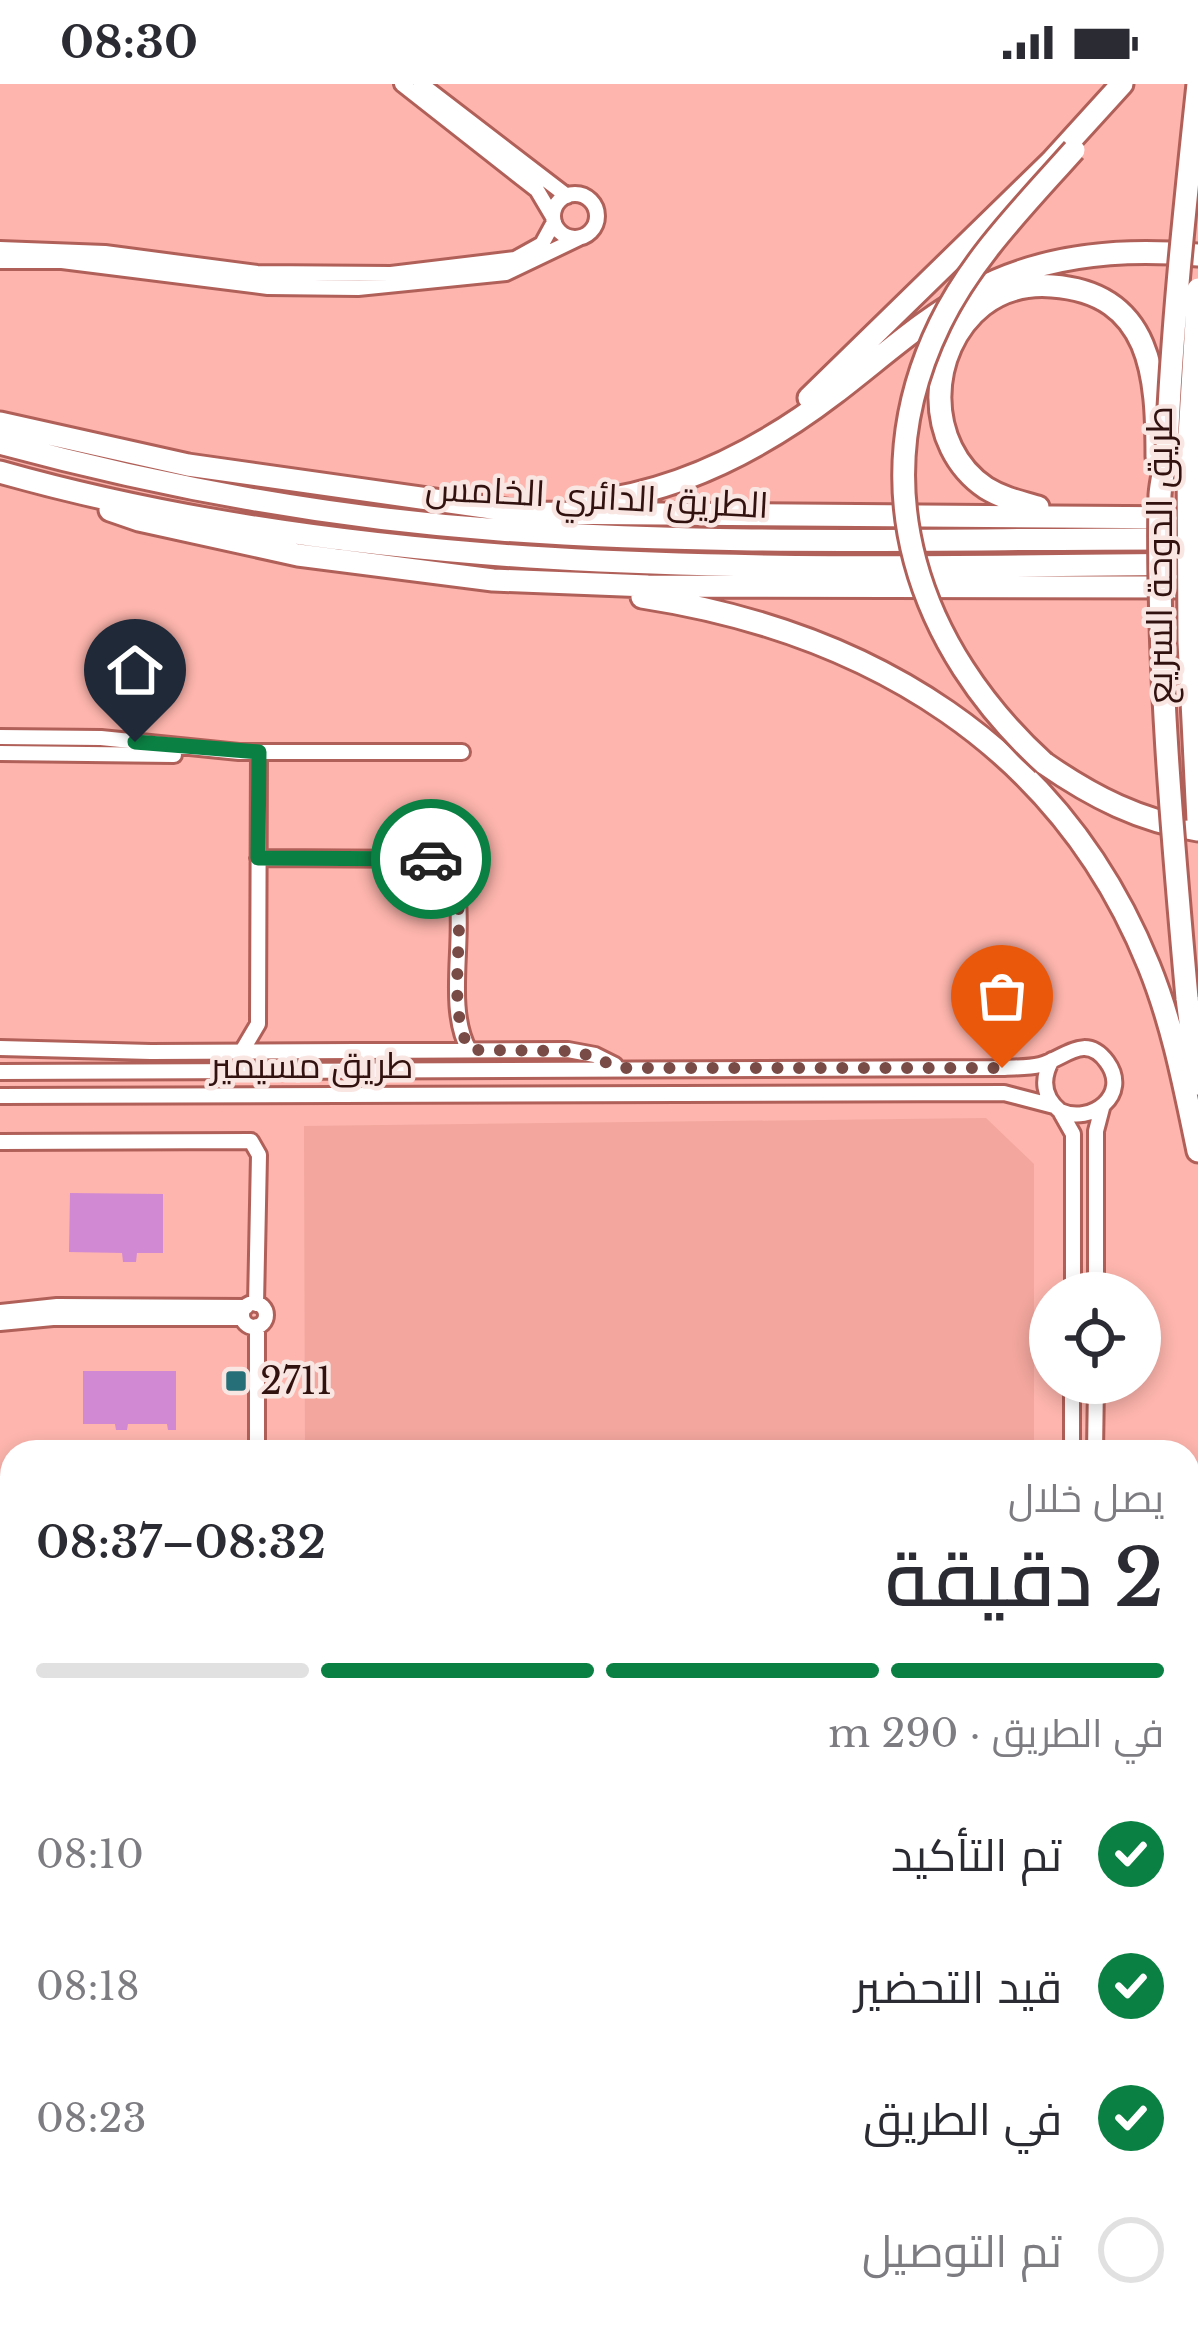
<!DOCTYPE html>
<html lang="ar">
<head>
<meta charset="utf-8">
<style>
	body { margin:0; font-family:"Libre Baskerville",Cairo,serif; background:#f7f7f7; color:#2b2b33; direction:rtl; height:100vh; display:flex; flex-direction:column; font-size:45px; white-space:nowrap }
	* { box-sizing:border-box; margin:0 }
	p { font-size:39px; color:#7c7c81 }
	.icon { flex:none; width:66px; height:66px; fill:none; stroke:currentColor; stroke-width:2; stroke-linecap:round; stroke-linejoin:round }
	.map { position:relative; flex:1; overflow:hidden; direction:ltr }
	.panel { position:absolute; left:0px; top:1356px; width:1200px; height:900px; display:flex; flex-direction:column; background:#fff; border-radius:36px 36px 0 0; box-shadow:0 6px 18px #0003; direction:rtl }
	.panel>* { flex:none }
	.controls { position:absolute; left:1029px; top:1188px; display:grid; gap:24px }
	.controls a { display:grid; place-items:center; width:132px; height:132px; border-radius:50%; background:#fff; box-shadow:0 6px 18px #0003; font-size:60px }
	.pin { position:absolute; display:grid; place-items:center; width:102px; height:102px; color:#fff; margin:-123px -51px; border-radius:50% 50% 50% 0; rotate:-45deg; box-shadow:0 0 12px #0007 }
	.pin .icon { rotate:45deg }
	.courier { position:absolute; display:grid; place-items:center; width:120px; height:120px; margin:-60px; border:9px solid #0b8043; border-radius:50%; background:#fff; color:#222; box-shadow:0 3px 15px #0007 }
	.headline em { font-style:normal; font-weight:600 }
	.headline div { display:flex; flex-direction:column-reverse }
	.headline { display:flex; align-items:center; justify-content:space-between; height:204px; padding:0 36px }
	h1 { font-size:78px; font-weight:600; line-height:90px }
	.bar { display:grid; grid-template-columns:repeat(4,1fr); gap:18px 12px; align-content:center; height:144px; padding:0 36px }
	.bar i { height:15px; border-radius:9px; background:#e1e1e2 }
	.bar .active { background:#0b8043 }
	.bar p { grid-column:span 4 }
	ol { padding:0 36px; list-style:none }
	li { display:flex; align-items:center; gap:36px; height:132px }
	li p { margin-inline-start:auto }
	li .icon { padding:12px; border-radius:50%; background:#0b8043; color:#fff; stroke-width:4 }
	li:last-child { color:#7c7c81 }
	li i { width:66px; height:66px; border:6px solid #e1e1e2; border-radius:50% }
	.status { display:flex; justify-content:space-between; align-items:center; height:84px; padding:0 60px; background:#fff; direction:ltr }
	.status svg { height:33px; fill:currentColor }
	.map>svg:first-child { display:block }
	.built { fill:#f2a69d }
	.green { fill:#d289d3 }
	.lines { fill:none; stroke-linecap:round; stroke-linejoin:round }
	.minor-casing { stroke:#b06058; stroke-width:20 }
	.highway-casing { stroke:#b06058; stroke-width:27 }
	.minor { stroke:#fff; stroke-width:14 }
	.highway { stroke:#fff; stroke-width:21 }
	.highway-bridge-casing { stroke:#b06058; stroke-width:27; stroke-linecap:butt }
	.highway-bridge { stroke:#fff; stroke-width:21 }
	.done { stroke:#794b46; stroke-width:12; stroke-dasharray:0 21.6 }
	.route { stroke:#0b8043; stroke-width:15 }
	.poi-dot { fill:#266f78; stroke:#f9e6e3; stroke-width:4.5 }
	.labels { text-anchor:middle; stroke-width:9; stroke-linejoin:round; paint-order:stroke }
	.street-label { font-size:36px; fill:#32120f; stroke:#f9e6e3 }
	.poi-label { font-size:36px; fill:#32120f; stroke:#f9e6e3; text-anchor:start }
</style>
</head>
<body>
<div class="status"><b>08:30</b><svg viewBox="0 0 49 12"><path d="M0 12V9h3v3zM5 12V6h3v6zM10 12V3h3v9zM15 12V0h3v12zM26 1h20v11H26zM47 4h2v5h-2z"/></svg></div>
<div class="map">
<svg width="1198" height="2256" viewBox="0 0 1198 2256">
	<rect width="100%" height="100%" fill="#fdb5ad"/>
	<path class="built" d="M986 1034 1034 1080V1368H305L304 1042Z
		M0 2009H12V2214H0Z
		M591 2244H817V2256H628Z"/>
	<path class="green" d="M70 1109 163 1110V1169H137L136 1178H123L122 1169 69 1168Z
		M83 1287H176V1346H168L167 1340H128L127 1346H116L115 1340H83Z"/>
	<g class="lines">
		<g class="minor-casing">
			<path id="minor" d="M402 0 537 106 553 133
				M421 0 567 112
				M553 132a22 22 0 1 1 44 0a22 22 0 1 1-44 0Z
				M0 165 105 169 257 189 391 190 515 175 542 160 554 138
				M0 177H62L268 203 358 204 506 189 579 154
				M0 653 101 654 239 668H462
				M0 669 174 671
				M258 774 442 775C479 815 439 913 469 966
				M0 964 151 968 568 966 595 971 615 981
				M242 967 258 940 259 668
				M0 988 1002 984C1014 983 1028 984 1040 981 1064 975 1085 948 1107 978 1131 1011 1091 1041 1060 1027 1043 1013 1041 995 1052 976
				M0 1012 1004 1009 1054 1022
				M1060 1027 1073 1050V1209
				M0 1058 251 1057 259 1071 256 1220
				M1096 1209V1047L1102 1024
				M242 1231a12 12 0 1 1 24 0a12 12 0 1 1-24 0Z
				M0 1228 57 1222 246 1223
				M0 1239 53 1234H242
				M257 1368V1242
				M1072 1368V1299
				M1095 1368 1096 1299
				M0 1411V1401H12
				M0 1575H12
				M0 1957H12
				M0 1984H12
				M1080 2256 1081 2244"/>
		</g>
		<g class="highway-casing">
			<path id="highway" d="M809 314 1051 78 1122 0
				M0 339 188 381 526 429 1198 434
				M0 359C162 403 332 434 500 446 732 463 966 454 1198 455
				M0 388C389 498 798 484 1198 480
				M587 418C679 408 762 365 835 309 881 274 924 234 975 207 1044 170 1122 164 1198 171
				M1038 423C1020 418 1002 414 986 404 924 362 926 266 983 221 1003 206 1028 200 1052 202 1153 209 1157 294 1157 373
				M110 426 139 436 298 471 493 496 648 502 1198 503
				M642 513C869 548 1060 661 1149 882 1173 941 1185 1005 1198 1067
				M1044 679C1093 713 1140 737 1198 746
				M1187 914 1198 1000"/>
		</g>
		<use href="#minor" class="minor"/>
		<use href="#highway" class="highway"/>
		<g class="highway-bridge-casing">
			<path id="highway-bridge" d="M1198 205 1188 369 1189 558 1198 736
				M1044 679C918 564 861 402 940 240 972 174 1026 120 1074 66
				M1187 914C1172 747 1157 579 1160 411 1161 395 1166 381 1167 365 1172 243 1185 122 1198 0"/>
		</g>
		<use href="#highway-bridge" class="highway-bridge"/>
	</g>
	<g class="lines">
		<path class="done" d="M431 775H442C479 816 439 913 470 966L577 967 620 984H1002"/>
		<path class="route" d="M135 658 259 668 258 774 431 775"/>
	</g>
	<rect class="poi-dot" x="224" y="1285" width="24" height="24" rx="6"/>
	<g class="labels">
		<g class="street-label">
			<text transform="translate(597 412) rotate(3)" y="13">الطريق الدائري الخامس</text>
			<text transform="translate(1159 471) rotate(-90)" y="13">طريق الدوحة السريع</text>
			<text x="312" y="994">طريق مسيمير</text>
		</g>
		<g class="poi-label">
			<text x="260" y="1310">2711</text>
		</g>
	</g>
</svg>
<div class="controls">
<a><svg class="icon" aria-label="locate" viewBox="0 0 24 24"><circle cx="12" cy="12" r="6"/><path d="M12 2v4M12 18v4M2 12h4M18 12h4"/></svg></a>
</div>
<div class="pin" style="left:1002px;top:984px;background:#ea580c"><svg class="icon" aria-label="bag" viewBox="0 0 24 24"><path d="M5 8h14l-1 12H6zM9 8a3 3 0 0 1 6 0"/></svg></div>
<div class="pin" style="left:135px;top:658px;background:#1f2937"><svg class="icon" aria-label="home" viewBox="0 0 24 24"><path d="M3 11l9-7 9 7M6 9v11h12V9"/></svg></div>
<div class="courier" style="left:431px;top:775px"><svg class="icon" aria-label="car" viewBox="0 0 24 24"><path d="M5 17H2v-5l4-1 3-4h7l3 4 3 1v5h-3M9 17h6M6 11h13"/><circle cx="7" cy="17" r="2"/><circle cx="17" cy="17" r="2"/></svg></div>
<section class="panel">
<div class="headline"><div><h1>2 دقيقة</h1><p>يصل خلال</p></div><em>08:32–08:37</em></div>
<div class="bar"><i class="active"></i><i class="active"></i><i class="active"></i><i></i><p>في الطريق · 290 m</p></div>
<ol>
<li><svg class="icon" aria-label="check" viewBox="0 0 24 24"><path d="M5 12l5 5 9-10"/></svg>تم التأكيد<p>08:10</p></li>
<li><svg class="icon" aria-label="check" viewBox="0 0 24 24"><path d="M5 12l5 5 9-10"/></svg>قيد التحضير<p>08:18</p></li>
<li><svg class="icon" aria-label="check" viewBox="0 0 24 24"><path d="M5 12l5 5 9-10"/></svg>في الطريق<p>08:23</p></li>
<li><i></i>تم التوصيل</li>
</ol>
</section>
</div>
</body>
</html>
